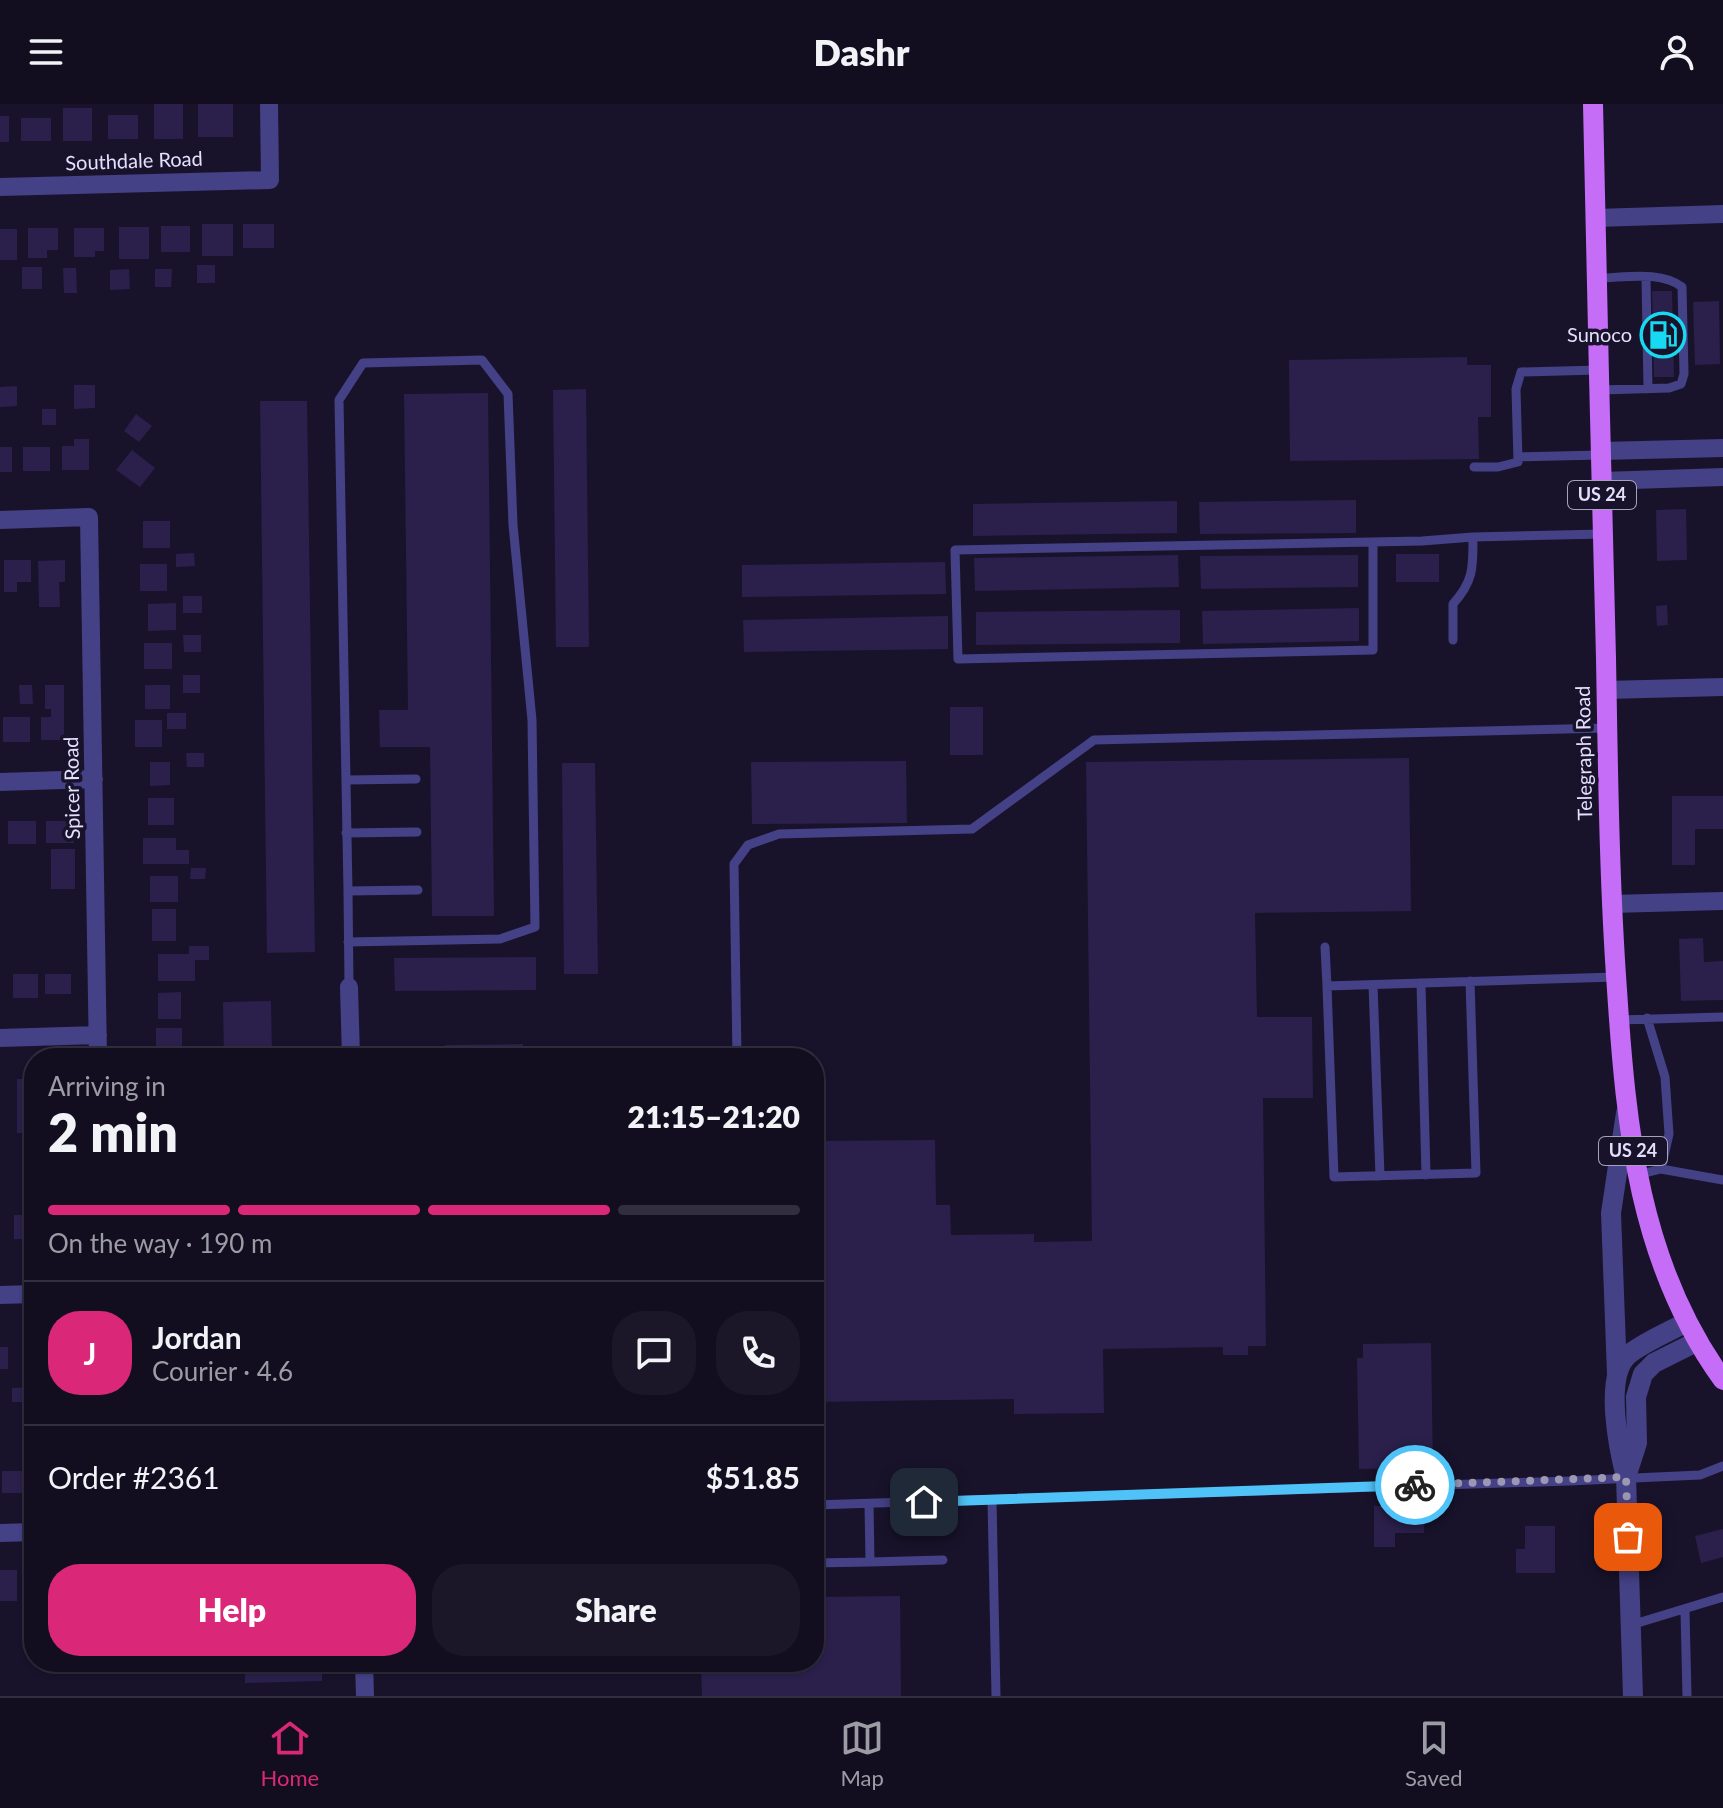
<!DOCTYPE html>
<html lang="en">
<head>
<meta charset="utf-8">
<style>
	body { margin:0; font-family:Lato,sans-serif; background:#1b1729; color:#f1f3f6; height:100vh; display:flex; flex-direction:column; font-size:30px; white-space:nowrap }
	* { box-sizing:border-box; margin:0 }
	p { font-size:26px; color:#9c9ca5 }
	.icon { flex:none; width:44px; height:44px; fill:none; stroke:currentColor; stroke-width:2; stroke-linecap:round; stroke-linejoin:round }
	.map { position:relative; flex:1; overflow:hidden }
	.drawer { position:absolute; left:24px; top:944px; width:800px; height:624px; display:flex; flex-direction:column; background:#120e20; border-radius:32px; box-shadow:0 2px 6px #0004,0 0 0 2px #312e3e }
	.drawer>* { flex:none }
	.pin { position:absolute; display:grid; place-items:center; width:68px; height:68px; color:#fff; margin:-34px; border-radius:16px; box-shadow:0 4px 12px #0006 }
	.courier { position:absolute; display:grid; place-items:center; width:80px; height:80px; margin:-40px; border:6px solid #4fc3f7; border-radius:50%; background:#fff; color:#222; box-shadow:0 2px 10px #0007 }
	.headline em { font-style:normal; font-weight:800 }
	.headline div { display:flex; flex-direction:column-reverse }
	.headline { display:flex; align-items:center; justify-content:space-between; height:136px; padding:0 24px }
	h1 { font-size:52px; font-weight:800; line-height:60px }
	.bar { display:grid; grid-template-columns:repeat(4,1fr); gap:12px 8px; align-content:center; height:96px; padding:0 24px }
	.bar i { height:10px; border-radius:6px; background:#312e3e }
	.bar .selected { background:#db2777 }
	.bar p { grid-column:span 4 }
	.line { display:flex; align-items:center; gap:20px; padding:0 24px; border-top:2px solid #312e3e }
	.line div { flex:1 }
	.round { display:grid; place-items:center; flex:none; width:84px; height:84px; border-radius:32px; background:#1b1729 }
	.cta { display:flex; gap:16px; margin-top:auto; padding:16px 24px }
	.cta a { flex:1; height:92px; border-radius:32px; background:#db2777; color:#fff; font-size:32px; font-weight:800; line-height:92px; text-align:center }
	.cta a+a { background:#1b1729; color:#f1f3f6 }
	header { display:flex; justify-content:space-between; align-items:center; height:104px; padding:0 24px; background:#120e20; font-size:36px; font-weight:800 }
	.tabs { display:flex; justify-content:space-around; align-items:center; height:112px; border-top:2px solid #312e3e; background:#120e20; font-size:22px; color:#9c9ca5 }
	.tabs a { display:grid; justify-items:center; gap:4px }
	.tabs .selected { color:#db2777 }
	.map>svg:first-child { display:block }
	.building { fill:#2a204b }
	.lines { fill:none; stroke-linecap:round; stroke-linejoin:round }
	.service { stroke:#454187; stroke-width:9 }
	.minor { stroke:#454187; stroke-width:18 }
	.tertiary { stroke:#454187; stroke-width:20 }
	.primary { stroke:#c56df7; stroke-width:20 }
	.done { stroke:#9c98b4; stroke-width:8; stroke-dasharray:0 14.4 }
	.route { stroke:#4fc3f7; stroke-width:10 }
	.labels { text-anchor:middle; stroke-width:7; stroke-linejoin:round; paint-order:stroke }
	.shield { fill:#18132b; stroke:#a6a2be; stroke-width:2 }
	.shield-label { font-size:18px; font-weight:bold; fill:#e3dffd }
	.street-label { font-size:20px; fill:#e3dffd; stroke:#18132b }
	.poi-label { font-size:20px; fill:#e3dffd; stroke:#18132b; text-anchor:end }
</style>
</head>
<body>
<header><svg class="icon" aria-label="menu" viewBox="0 0 24 24"><path d="M4 6h16M4 12h16M4 18h16"/></svg>Dashr<svg class="icon" aria-label="person" viewBox="0 0 24 24"><circle cx="12" cy="8" r="4"/><path d="M4 21q1-7 8-7t8 7"/></svg></header>
<div class="map">
<svg width="1723" height="1592" viewBox="0 0 1723 1592">
	<rect width="100%" height="100%" fill="#18132b"/>
	<path class="building" d="M154 0H183V35H154Z
		M198 0H233V33H198Z
		M63 4H92V37H63Z
		M108 11H138V35H108Z
		M0 12H9V38H0Z
		M21 14H51V37H21Z
		M202 120H233V152H202Z
		M243 120H274V144H243Z
		M161 122H190V148H161Z
		M119 123H149V155H119Z
		M28 124H58V146H47V154H28Z
		M74 124H104V147H95V153H74Z
		M0 125H17V156H0Z
		M197 161H215V179H197Z
		M22 163H42V185H22Z
		M63 164H76L77 189H64Z
		M129 165 130 185 110 186V166Z
		M155 165H172L171 183H155Z
		M1652 187H1672L1674 273H1654Z
		M1719 197 1720 260 1695 261 1693 198Z
		M1467 253V261H1491V313H1478L1479 355 1290 357 1289 256Z
		M74 281H95V304L74 305Z
		M17 282V302L0 303V283Z
		M586 285 589 543H556L553 286Z
		M488 289 494 812H432L430 643H380L379 606H408L404 290Z
		M260 297H307L315 848 267 849Z
		M42 305H56V321H42Z
		M136 310 152 322 139 338 124 327Z
		M74 335H89V366H62V342H74Z
		M0 343H12V368H0Z
		M23 343H50V367H23Z
		M132 346 155 364 140 383 116 366Z
		M1356 396V429L1200 430 1199 398Z
		M1177 397V429L973 432V400Z
		M1686 405 1687 456 1657 457 1656 406Z
		M143 417H170V444H143Z
		M194 449 195 462 176 463V450Z
		M1396 450H1439V478H1396Z
		M1178 451 1179 483 975 487 974 454Z
		M1358 451V483L1201 485 1200 452Z
		M4 456H31V478H17V488H4Z
		M65 456V478H59L60 503H39L38 457Z
		M945 458 946 490 742 493V461Z
		M140 460H167V487H140Z
		M183 492H202V509H183Z
		M176 499V526L148 527V500Z
		M1667 501 1668 521 1657 522 1656 502Z
		M1359 504V537L1203 540 1202 507Z
		M1180 506V539L976 541V508Z
		M948 512V545L744 548 743 516Z
		M183 531H201V548H184Z
		M144 539H172V565H144Z
		M183 571H200V589H183Z
		M19 581H32L33 600H20Z
		M45 581H64V636H41V613H51V605H45Z
		M145 581H170V605H145Z
		M950 603H983V651H950Z
		M167 609H186V625H167Z
		M3 613H30V638H3Z
		M135 616H162V643H135Z
		M186 649H204V663H187Z
		M1409 654 1411 807 1255 809 1257 913H1312L1313 994H1263L1266 1242H1248V1251H1223V1243L1103 1245 1104 1309 1014 1310V1295L814 1298V1037L935 1036 936 1101H950L951 1131 1034 1130V1138L1092 1137 1086 658Z
		M906 657 907 719 752 720 751 658Z
		M150 658H170V681L150 682Z
		M562 659H595L598 870H564Z
		M1672 692H1723V725H1695V761H1672Z
		M148 694H174V721H148Z
		M8 717H36V740H8Z
		M46 717H74V739H46Z
		M143 734H176V746H189V760H143Z
		M51 745H75V785H51Z
		M191 764H206L205 775H190Z
		M150 772H178V798H150Z
		M152 805H176V837H152Z
		M1703 834 1704 858 1723 857V896L1681 897 1679 835Z
		M189 842H209V856H195V877H158V850H189Z
		M536 853V886L395 887 394 854Z
		M13 870H38V894H13Z
		M45 870H71V890H45Z
		M181 888V915H158V889Z
		M271 897 272 954H224L223 898Z
		M156 924H182V950H156Z
		M523 940V954H445V941Z
		M17 975H34V1033H29V1029H17Z
		M14 1111H34V1135H14Z
		M1431 1239 1433 1364 1359 1365 1357 1254H1363V1240Z
		M22 1242H34V1263H22Z
		M0 1243H8V1265H0Z
		M33 1283V1298H12V1284Z
		M2 1367H34V1389H2Z
		M1374 1402H1424V1429H1395V1443H1374Z
		M1525 1422H1555V1469H1516V1445H1525Z
		M1723 1425V1453L1701 1459 1695 1432Z
		M0 1466H17V1497H0Z
		M900 1492 901 1592H702L701 1558H814V1493Z
		M245 1558H322V1577L245 1579Z"/>
	<g class="lines">
		<path class="service" d="M1597 174C1623 174 1661 166 1682 183L1684 270 1681 280 1669 284 1600 286
			M1646 174 1648 285
			M1518 353 1601 351
			M1474 363H1498L1518 358 1516 285 1521 268 1599 266
			M1373 438V546L958 555 955 446 1422 437 1473 433
			M1453 536V500C1474 477 1473 463 1473 433L1603 430
			M346 676 416 675
			M346 729 417 728
			M348 787 418 786
			M348 838 500 835 535 823 532 616 513 421 508 290 482 256 363 259 339 296 348 787 349 883
			M1325 843 1327 882 1616 873
			M1421 879 1426 1071
			M1373 881 1380 1072
			M1327 882 1334 1073 1476 1069 1470 877
			M1619 916 1723 913
			M737 954 734 760 748 741 779 730 972 725 1094 636 1607 624
			M1661 1065 1723 1076
			M1637 1071 1661 1065 1669 1030 1665 973 1647 914
			M992 1396 996 1592
			M814 1401 1569 1377 1700 1371 1723 1362
			M870 1458 943 1456
			M814 1459 870 1458 869 1400
			M1685 1507 1687 1592
			M1631 1521 1723 1493"/>
		<path class="minor" d="M0 83 270 76 269 0
			M1596 114 1723 110
			M1601 347 1723 344
			M1602 377 1723 373
			M0 416 89 413 98 954
			M1606 586 1723 583
			M0 678 94 675
			M1611 800 1723 797
			M349 883 351 954
			M0 934 98 931
			M0 1191 34 1190
			M0 1429 34 1428
			M364 1558 365 1592"/>
		<path class="tertiary" d="M1617 1270 1611 1109 1626 1009
			M1626 1373 1637 1339 1636 1293 1643 1270 1654 1259 1698 1237
			M1633 1592 1626 1373C1619 1346 1604 1274 1627 1252 1638 1241 1672 1226 1687 1218"/>
		<path class="primary" d="M1593 0C1597 185 1601 369 1606 554 1608 665 1609 775 1617 886 1626 1024 1639 1160 1723 1276"/>
	</g>
	<g class="lines">
		<path class="done" d="M1415 1381 1626 1373 1628 1433"/>
		<path class="route" d="M924 1398 1415 1381"/>
	</g>
	<defs>
		<g id="fuel-ring" transform="scale(2.3)"><circle r="9.5" fill="#18132b" stroke="#17d9f2" stroke-width="1.5"/><path d="M-5.5-6h7V0h2V4h1.3V-2.5L3-4.5l.8-.8L6-3V5H2.5V1h-1V6h-7ZM-4.2-4.7v3.2H.2V-4.7Z" fill="#17d9f2"/></g>
	</defs>
	<g fill-rule="evenodd">
		<use href="#fuel-ring" x="1663" y="231"/>
	</g>
	<g class="labels">
		<g class="shield">
			<rect x="1568" y="377" width="68" height="28" rx="6"/>
			<rect x="1599" y="1033" width="68" height="28" rx="6"/>
		</g>
		<g class="shield-label">
			<text x="1602" y="397">US 24</text>
			<text x="1633" y="1053">US 24</text>
		</g>
		<g class="street-label">
			<text transform="translate(134 57) rotate(-2)" y="7">Southdale Road</text>
			<text transform="translate(1584 649) rotate(-91)" y="7">Telegraph Road</text>
			<text transform="translate(72 684) rotate(-91)" y="7">Spicer Road</text>
		</g>
		<g class="poi-label">
			<text x="1632" y="238">Sunoco</text>
		</g>
	</g>
</svg>
<div class="pin" style="left:1628px;top:1433px;background:#ea580c"><svg class="icon" aria-label="bag" viewBox="0 0 24 24"><path d="M5 8h14l-1 12H6zM9 8a3 3 0 0 1 6 0"/></svg></div>
<div class="pin" style="left:924px;top:1398px;background:#1f2937"><svg class="icon" aria-label="home" viewBox="0 0 24 24"><path d="M3 11l9-7 9 7M6 9v11h12V9"/></svg></div>
<div class="courier" style="left:1415px;top:1381px"><svg class="icon" aria-label="bike" viewBox="0 0 24 24"><circle cx="6" cy="16" r="4"/><circle cx="18" cy="16" r="4"/><path d="M6 16l4-8h5l3 8M10 8l3 8H6M13 5h3"/></svg></div>
<section class="drawer">
<div class="headline"><div><h1>2 min</h1><p>Arriving in</p></div><em>21:15–21:20</em></div>
<div class="bar"><i class="selected"></i><i class="selected"></i><i class="selected"></i><i></i><p>On the way · 190 m</p></div>
<div class="line" style="height:144px"><b class="round" style="background:#db2777;color:#fff">J</b><div><b>Jordan</b><p>Courier · 4.6</p></div><a class="round"><svg class="icon" aria-label="chat" viewBox="0 0 24 24"><path d="M4 5h16v11H9l-5 4z"/></svg></a><a class="round"><svg class="icon" aria-label="phone" viewBox="0 0 24 24"><path d="M5 4h4l2 5-3 2q2 4 5 5l2-3 5 2v4C11 20 4 13 5 4z"/></svg></a></div>
<div class="line" style="height:104px"><div>Order #2361</div><b>$51.85</b></div>
<div class="cta"><a>Help</a><a>Share</a></div>
</section>
</div>
<nav class="tabs">
<a class="selected"><svg class="icon" aria-label="home" viewBox="0 0 24 24"><path d="M3 11l9-7 9 7M6 9v11h12V9"/></svg>Home</a>
<a><svg class="icon" aria-label="map" viewBox="0 0 24 24"><path d="M3 6l6-2 6 2 6-2v14l-6 2-6-2-6 2zM9 4v14M15 6v14"/></svg>Map</a>
<a><svg class="icon" aria-label="saved" viewBox="0 0 24 24"><path d="M7 4h10v16l-5-4-5 4z"/></svg>Saved</a>
</nav>
</body>
</html>
